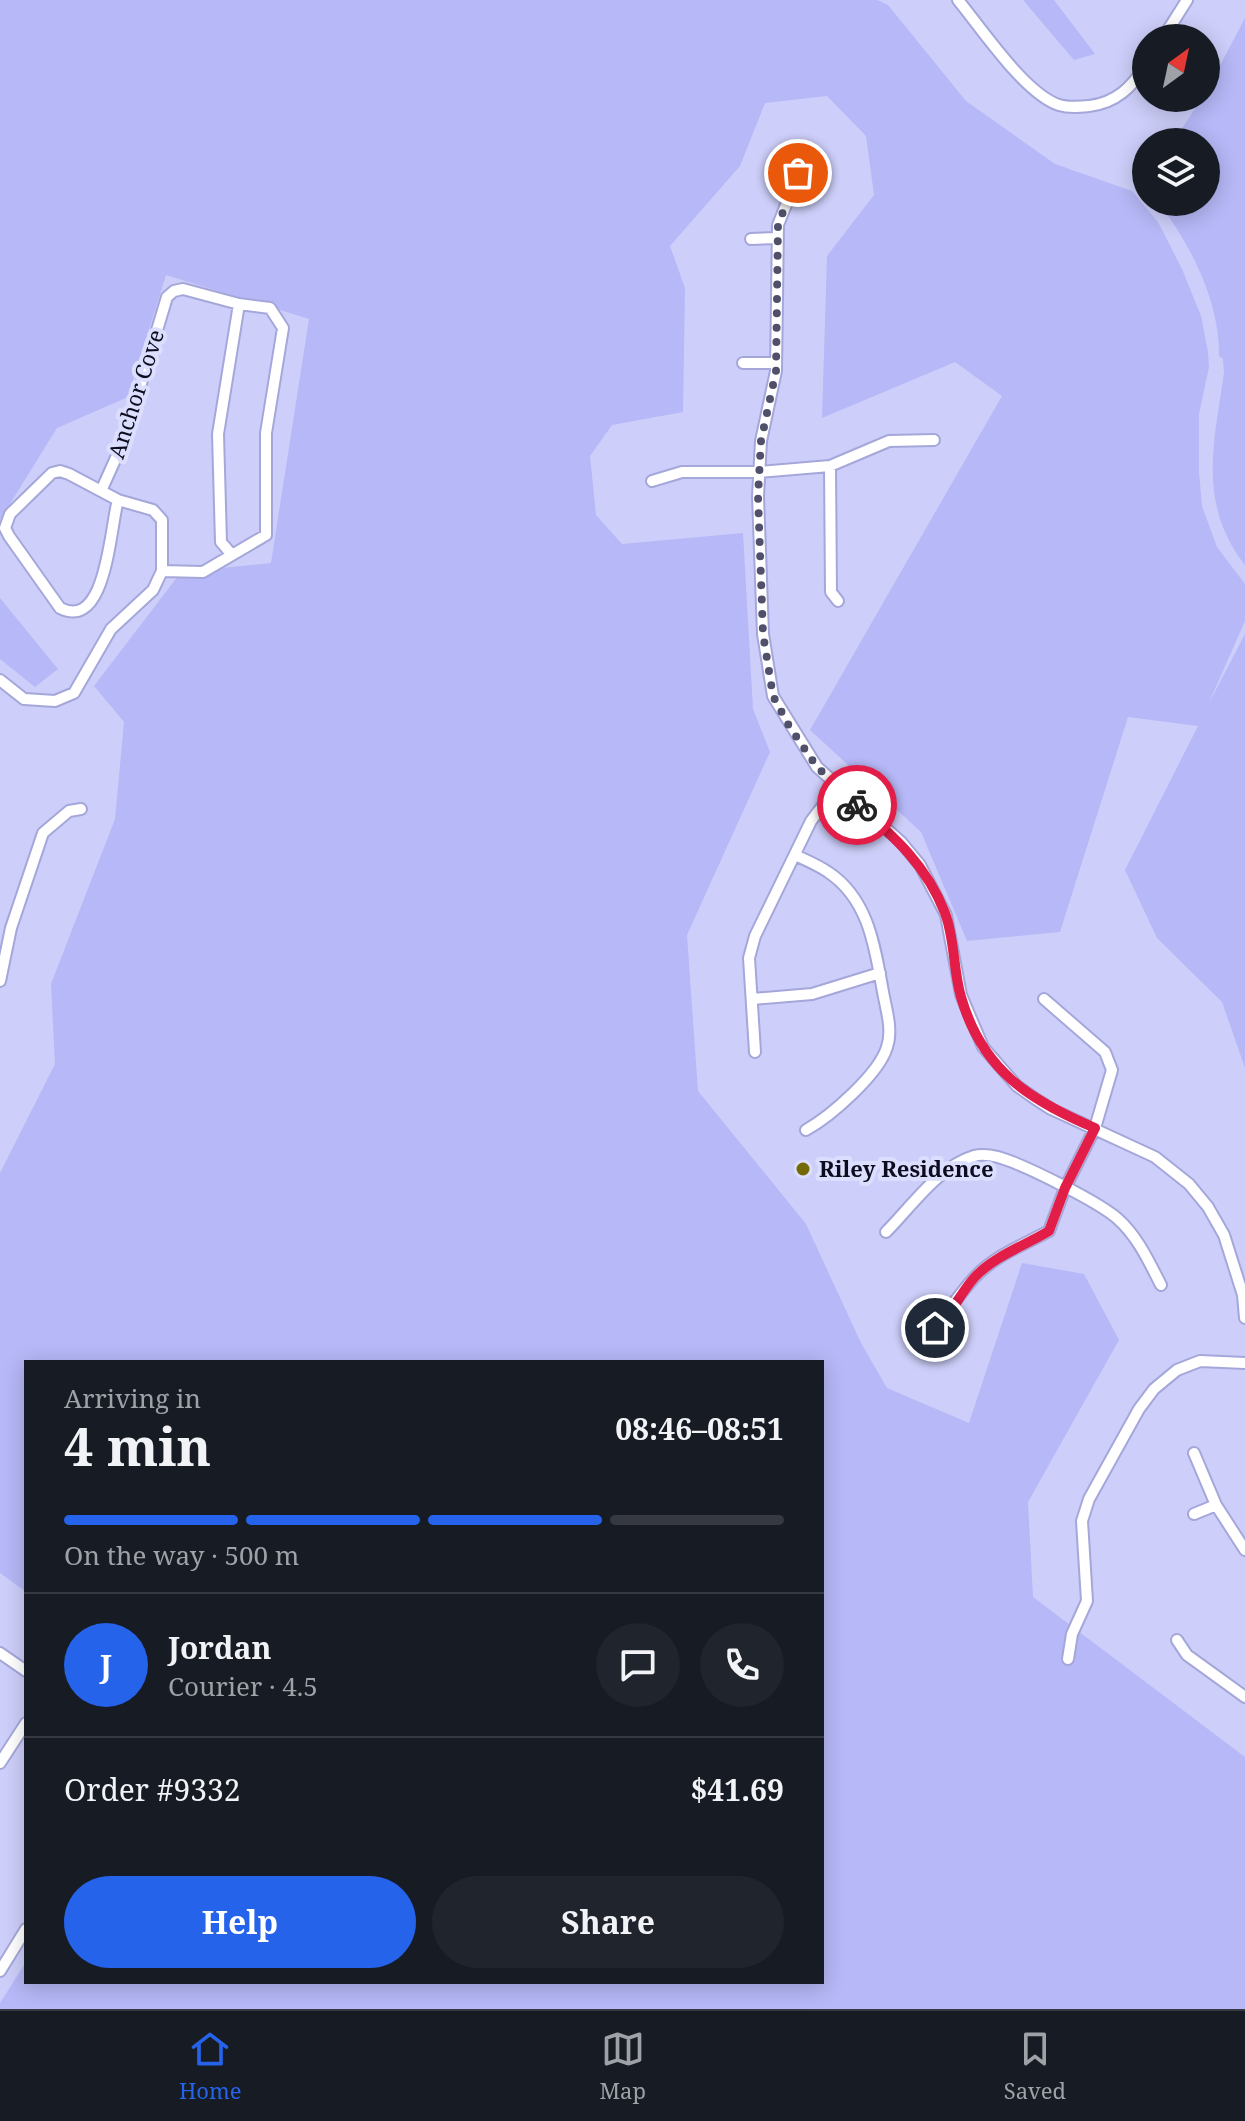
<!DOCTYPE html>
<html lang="en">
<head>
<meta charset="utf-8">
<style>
	body { margin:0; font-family:"Noto Serif",serif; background:#20242c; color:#f1f3f6; height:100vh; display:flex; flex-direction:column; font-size:30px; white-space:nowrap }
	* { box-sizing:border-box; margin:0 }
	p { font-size:26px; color:#9ea1a6 }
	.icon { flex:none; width:44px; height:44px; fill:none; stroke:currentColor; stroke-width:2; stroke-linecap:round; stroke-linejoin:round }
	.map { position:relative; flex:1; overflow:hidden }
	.details { position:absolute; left:24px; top:1360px; width:800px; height:624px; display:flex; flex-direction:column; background:#171b24; border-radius:0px; box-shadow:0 4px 20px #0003 }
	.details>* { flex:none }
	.needle { width:52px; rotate:33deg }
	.buttons { position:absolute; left:1132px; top:24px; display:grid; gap:16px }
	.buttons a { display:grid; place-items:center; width:88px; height:88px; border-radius:50%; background:#171b24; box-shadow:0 4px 20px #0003; font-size:40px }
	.pin { position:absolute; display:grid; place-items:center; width:68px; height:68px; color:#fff; margin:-34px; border:4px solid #fff; border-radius:50%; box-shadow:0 2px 8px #0007 }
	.courier { position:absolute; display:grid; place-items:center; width:80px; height:80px; margin:-40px; border:6px solid #e11d48; border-radius:50%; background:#fff; color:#222; box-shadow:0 2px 10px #0007 }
	.head em { font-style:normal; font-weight:700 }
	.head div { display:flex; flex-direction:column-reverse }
	.head { display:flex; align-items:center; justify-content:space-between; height:136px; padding:0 40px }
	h1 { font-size:52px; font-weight:700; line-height:60px }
	.bar { display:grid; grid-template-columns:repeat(4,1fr); gap:12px 8px; align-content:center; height:96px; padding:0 40px }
	.bar i { height:10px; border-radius:6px; background:#363941 }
	.bar .current { background:#2563eb }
	.bar p { grid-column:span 4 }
	.line { display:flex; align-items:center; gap:20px; padding:0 40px; border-top:2px solid #363941 }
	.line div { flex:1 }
	.round { display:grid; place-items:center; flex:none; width:84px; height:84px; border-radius:42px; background:#20242c }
	.primary-button { display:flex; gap:16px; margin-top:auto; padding:16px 40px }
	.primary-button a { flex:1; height:92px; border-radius:48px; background:#2563eb; color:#fff; font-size:32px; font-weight:700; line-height:92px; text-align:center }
	.primary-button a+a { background:#20242c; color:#f1f3f6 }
	.dock { display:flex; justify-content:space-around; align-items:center; height:112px; border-top:2px solid #363941; background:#171b24; font-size:22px; color:#9ea1a6 }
	.dock a { display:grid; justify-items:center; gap:4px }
	.dock .current { color:#2563eb }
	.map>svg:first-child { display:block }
	.green { fill:#b6b8f7 }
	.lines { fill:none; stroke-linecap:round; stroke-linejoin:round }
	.minor-casing { stroke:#a5a7da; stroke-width:14 }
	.minor { stroke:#fff; stroke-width:10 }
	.done { stroke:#50506b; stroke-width:8; stroke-dasharray:0 14.4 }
	.route { stroke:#e11d48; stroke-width:10 }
	.poi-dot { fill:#746a03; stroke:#dcdefe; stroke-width:3 }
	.labels { text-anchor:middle; stroke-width:8; stroke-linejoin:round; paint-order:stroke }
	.street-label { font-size:22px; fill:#0d0c1e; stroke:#dcdefe }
	.poi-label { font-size:22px; font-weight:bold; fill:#0d0c1e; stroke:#dcdefe; text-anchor:start }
</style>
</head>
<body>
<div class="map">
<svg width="1245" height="2009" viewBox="0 0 1245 2009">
	<rect width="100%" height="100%" fill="#cdcffa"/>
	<path class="green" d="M0 0H877L888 5 966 101 1055 164 1132 191 1158 222 1182 269 1201 316 1208 352 1209 367 1199 414V472L1202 506 1217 547 1245 584V621L1208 705 1245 634V1068L1222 1002 1157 938 1125 870 1198 726 1128 717 1060 932 967 941 921 832 810 730 1002 396 955 362 822 418 827 256 874 195 866 136 827 96 765 103 740 166 670 246 685 288 683 412 612 425 590 456 596 515 622 544 743 533 753 709 770 752 687 935 698 1091 806 1224 861 1343 887 1388 969 1423 1022 1263 1084 1274 1119 1340 1028 1502 1033 1597 1245 1757V2009H0V2003L26 1962V1982H822V1362H26V1592L0 1573V1173L55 1064 51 984 115 819 124 722 94 686 181 572 271 563 309 319 166 275 128 397 57 428 0 520Z
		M1023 0H1054L1095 54 1074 60Z
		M1245 18V565C1197 504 1214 443 1224 373L1223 359 1219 356C1220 302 1191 245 1158 202H1206V142H1173L1202 98H1206V92Z
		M0 598 58 669 35 687 0 659Z"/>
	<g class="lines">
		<g class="minor-casing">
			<path id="minor" d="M958 0C982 29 1025 94 1059 105 1069 108 1079 107 1089 106 1116 103 1132 87 1146 65
				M1163 38 1187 0
				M805 157 778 225 776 371 761 441 758 496 763 634 773 696 817 767 901 842 920 865 946 915 961 995 983 1047 1017 1086 1034 1098 1051 1109 1155 1157 1189 1184 1208 1207 1224 1235 1243 1295 1245 1318
				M751 239 778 238
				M743 363H776
				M830 466 831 592 838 601
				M652 481 682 472H759L830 466 889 441 934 440
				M101 491 124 440 167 297 174 291 183 289 239 304 270 308 283 328 266 433V535L203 572 162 571
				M232 555 221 542 218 434 239 304
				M0 680 24 699 55 701 74 693 111 629 153 590 162 571V520L153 510 118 500 69 474 60 471 52 473 10 514 5 528 9 536 60 608C107 632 110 526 118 500
				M795 855C806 860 818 865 828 872 869 899 875 948 883 992 886 1009 893 1030 887 1047 879 1074 831 1116 806 1130
				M0 981 11 928 43 833 69 811 81 809
				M752 999 812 994 880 973
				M755 1052 749 958 755 936 811 821 837 787
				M886 1232C911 1207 938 1167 974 1156 981 1154 990 1155 998 1157 1023 1164 1099 1202 1118 1219 1138 1237 1149 1262 1161 1285
				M920 1340C944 1320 954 1300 974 1278 994 1256 1023 1245 1049 1231L1065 1188 1095 1128 1112 1070 1105 1052 1044 999
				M1194 1453 1216 1505 1245 1550
				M1194 1514 1216 1505
				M1177 1640 1187 1655 1245 1697
				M0 1653 26 1671
				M1068 1659 1072 1634 1087 1601 1082 1521 1089 1499 1139 1409 1154 1389 1177 1370 1200 1361 1245 1363
				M0 1763 26 1723
				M0 1971 26 1929"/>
		</g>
		<use href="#minor" class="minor"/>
	</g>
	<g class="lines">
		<path class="done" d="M798 173 778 225 776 371 761 441 758 496 763 634 773 696 789 726 817 767 857 805"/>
		<path class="route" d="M857 805C894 836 927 866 945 913 955 939 953 970 961 997 982 1070 1029 1100 1095 1128L1065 1188 1049 1231C1024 1246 994 1256 974 1278 960 1294 951 1315 935 1328"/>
	</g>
	<circle class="poi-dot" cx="803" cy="1169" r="8"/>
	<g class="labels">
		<g class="street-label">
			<text transform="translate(136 394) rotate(-72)" y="8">Anchor Cove</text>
		</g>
		<g class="poi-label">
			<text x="819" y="1177">Riley Residence</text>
		</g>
	</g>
</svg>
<div class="buttons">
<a><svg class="needle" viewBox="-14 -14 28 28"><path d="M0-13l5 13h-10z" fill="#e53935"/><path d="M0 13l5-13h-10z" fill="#9ea1a6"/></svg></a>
<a><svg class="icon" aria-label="layers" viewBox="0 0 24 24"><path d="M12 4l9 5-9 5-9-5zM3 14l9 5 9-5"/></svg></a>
</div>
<div class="pin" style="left:798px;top:173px;background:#ea580c"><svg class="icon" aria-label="bag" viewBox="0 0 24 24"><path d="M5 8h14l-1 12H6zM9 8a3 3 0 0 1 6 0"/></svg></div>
<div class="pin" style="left:935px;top:1328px;background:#1f2937"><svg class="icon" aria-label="home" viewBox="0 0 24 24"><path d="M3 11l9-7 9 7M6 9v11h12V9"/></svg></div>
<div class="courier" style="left:857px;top:805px"><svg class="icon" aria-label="bike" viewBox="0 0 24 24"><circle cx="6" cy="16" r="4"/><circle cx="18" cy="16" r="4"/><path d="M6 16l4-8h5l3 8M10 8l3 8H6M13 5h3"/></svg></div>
<section class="details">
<div class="head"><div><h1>4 min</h1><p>Arriving in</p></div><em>08:46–08:51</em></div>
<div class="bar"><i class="current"></i><i class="current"></i><i class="current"></i><i></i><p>On the way · 500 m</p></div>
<div class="line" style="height:144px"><b class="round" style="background:#2563eb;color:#fff">J</b><div><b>Jordan</b><p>Courier · 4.5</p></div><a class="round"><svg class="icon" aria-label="chat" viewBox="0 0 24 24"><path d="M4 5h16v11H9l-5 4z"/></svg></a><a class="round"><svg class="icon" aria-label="phone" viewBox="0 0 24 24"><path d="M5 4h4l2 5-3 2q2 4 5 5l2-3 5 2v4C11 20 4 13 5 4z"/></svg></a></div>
<div class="line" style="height:104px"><div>Order #9332</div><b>$41.69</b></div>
<div class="primary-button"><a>Help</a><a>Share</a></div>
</section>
</div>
<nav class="dock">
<a class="current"><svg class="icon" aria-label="home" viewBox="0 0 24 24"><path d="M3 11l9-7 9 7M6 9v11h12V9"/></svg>Home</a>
<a><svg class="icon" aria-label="map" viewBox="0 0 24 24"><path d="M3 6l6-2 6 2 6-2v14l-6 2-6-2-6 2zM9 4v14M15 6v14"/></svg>Map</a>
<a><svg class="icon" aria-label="saved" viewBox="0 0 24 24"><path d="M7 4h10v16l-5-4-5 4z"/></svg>Saved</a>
</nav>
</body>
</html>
